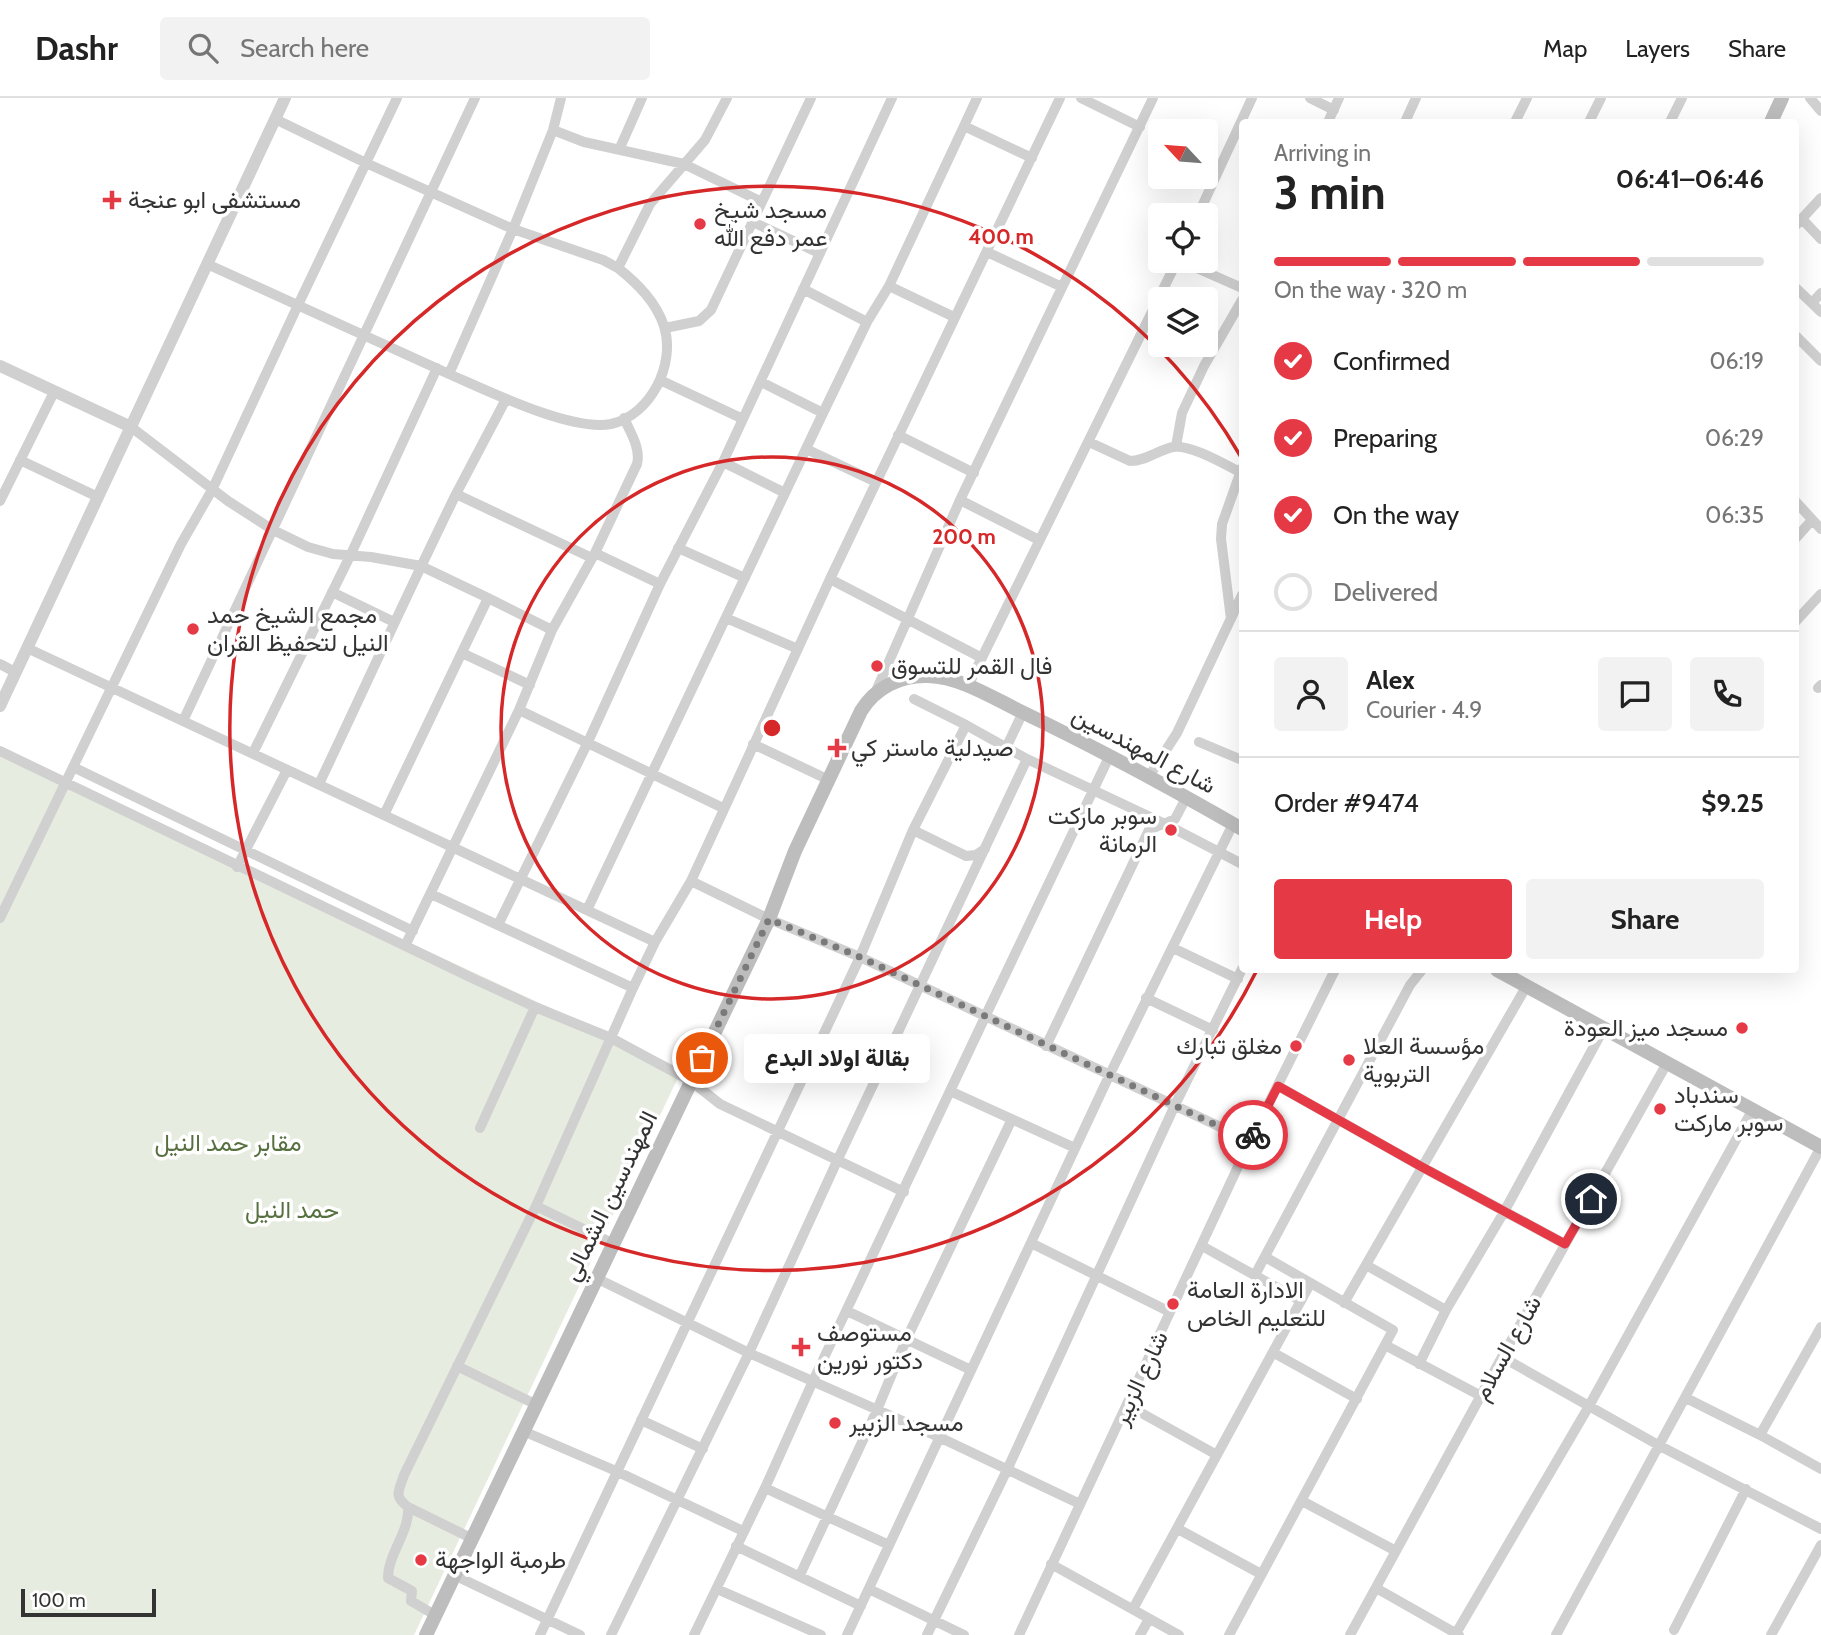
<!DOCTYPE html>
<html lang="en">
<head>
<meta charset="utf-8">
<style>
	body { margin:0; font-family:Cabin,Vazirmatn,sans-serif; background:#f2f2f2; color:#222; height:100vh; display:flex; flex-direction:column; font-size:26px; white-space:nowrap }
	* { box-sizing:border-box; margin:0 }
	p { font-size:23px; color:#767676 }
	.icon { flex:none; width:38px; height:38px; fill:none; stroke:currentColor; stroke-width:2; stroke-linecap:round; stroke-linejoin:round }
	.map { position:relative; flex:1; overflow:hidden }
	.panel { position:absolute; left:1239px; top:21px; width:560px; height:854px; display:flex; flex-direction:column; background:#fff; border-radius:7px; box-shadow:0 7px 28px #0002 }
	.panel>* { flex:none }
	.needle { width:46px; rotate:296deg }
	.controls { position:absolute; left:1148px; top:21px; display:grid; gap:14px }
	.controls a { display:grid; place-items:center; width:70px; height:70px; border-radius:7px; background:#fff; box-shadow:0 7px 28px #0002; font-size:35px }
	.scale { position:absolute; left:21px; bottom:18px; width:135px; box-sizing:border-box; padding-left:7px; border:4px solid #333; border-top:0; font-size:19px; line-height:24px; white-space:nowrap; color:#333; -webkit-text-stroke:5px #fff; paint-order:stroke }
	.pin { position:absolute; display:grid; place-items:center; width:60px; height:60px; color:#fff; margin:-30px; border:4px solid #fff; border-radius:50%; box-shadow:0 2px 7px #0007 }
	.courier { position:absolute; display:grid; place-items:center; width:70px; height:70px; margin:-35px; border:5px solid #e63946; border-radius:50%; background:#fff; color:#222; box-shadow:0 2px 9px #0007 }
	.bubble { position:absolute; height:49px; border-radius:7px; background:#fff; box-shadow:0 7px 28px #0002; font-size:23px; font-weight:800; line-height:49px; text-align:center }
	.summary em { font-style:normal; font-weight:800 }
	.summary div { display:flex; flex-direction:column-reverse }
	.summary { display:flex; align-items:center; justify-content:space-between; height:119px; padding:0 35px }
	h1 { font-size:46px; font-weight:800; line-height:52px }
	.bar { display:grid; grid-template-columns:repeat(4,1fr); gap:10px 7px; align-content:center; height:84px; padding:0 35px }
	.bar i { height:9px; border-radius:5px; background:#e0e0e0 }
	.bar .active { background:#e63946 }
	.bar p { grid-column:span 4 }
	.line { display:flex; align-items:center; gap:18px; padding:0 35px; border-top:2px solid #e0e0e0 }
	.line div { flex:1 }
	.round { display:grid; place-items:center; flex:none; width:74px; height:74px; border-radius:7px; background:#f2f2f2 }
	ol { padding:0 35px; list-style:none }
	li { display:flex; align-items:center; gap:21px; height:77px }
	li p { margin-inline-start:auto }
	li .icon { padding:7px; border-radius:50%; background:#e63946; color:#fff; stroke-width:4 }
	li:last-child { color:#767676 }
	li i { width:38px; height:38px; border:4px solid #e0e0e0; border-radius:50% }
	.action { display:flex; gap:14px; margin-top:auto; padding:14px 35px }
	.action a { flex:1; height:80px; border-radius:7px; background:#e63946; color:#fff; font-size:28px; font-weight:800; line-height:80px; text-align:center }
	.action a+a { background:#f2f2f2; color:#222 }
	header { display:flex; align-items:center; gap:42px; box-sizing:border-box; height:98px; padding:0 35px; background:#fff; border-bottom:2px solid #e0e0e0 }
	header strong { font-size:33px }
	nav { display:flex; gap:38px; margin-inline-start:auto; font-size:24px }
	.search { width:490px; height:63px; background:#f2f2f2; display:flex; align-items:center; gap:18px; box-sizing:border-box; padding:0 24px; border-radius:7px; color:#767676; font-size:26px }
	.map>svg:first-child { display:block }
	.green { fill:#e6ecdf }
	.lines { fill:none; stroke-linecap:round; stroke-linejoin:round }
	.minor { stroke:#d0d0d0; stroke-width:10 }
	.tertiary { stroke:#d0d0d0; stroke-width:12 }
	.secondary { stroke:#bdbdbd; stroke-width:14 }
	.done { stroke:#7a7a7a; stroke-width:7; stroke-dasharray:0 12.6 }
	.route { stroke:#e63946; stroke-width:9 }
	.ring { fill:none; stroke:#d62828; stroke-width:3.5 }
	.poi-dot { fill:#e63946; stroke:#fff; stroke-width:2.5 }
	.labels { text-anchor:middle; stroke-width:7; stroke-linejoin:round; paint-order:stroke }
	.poi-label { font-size:24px; fill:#333; stroke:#fff; text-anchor:start }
	.street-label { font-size:24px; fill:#333; stroke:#fff }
	.park-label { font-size:24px; fill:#56703f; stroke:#fff }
	.centre { fill:#d62828; stroke:#fff; stroke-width:3.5 }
	.ring-label { font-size:21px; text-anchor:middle; font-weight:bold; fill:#d62828; stroke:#fff; stroke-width:7; stroke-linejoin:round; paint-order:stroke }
</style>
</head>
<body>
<header>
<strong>Dashr</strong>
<div class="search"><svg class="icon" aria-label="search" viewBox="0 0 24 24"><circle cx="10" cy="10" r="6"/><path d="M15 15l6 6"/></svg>Search here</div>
<nav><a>Map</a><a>Layers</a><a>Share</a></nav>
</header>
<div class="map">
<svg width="1821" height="1537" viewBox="0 0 1821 1537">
	<rect width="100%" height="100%" fill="#fff"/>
	<path class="green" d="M0 655 682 971 414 1537H0Z"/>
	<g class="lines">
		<path class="minor" d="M561 0 553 32 513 131 603 162 618 170
			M1081 0 1140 29
			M1310 0 1334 12
			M1810 0 1821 13
			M1328 24 1339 0
			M1405 24 1416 0
			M1515 24 1527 0
			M1589 24 1601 0
			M1670 24 1682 0
			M964 28 977 0
			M553 32 584 44 684 66 762 104
			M619 52 642 0
			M1198 117 1252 0
			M1802 121 1821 141
			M753 124 819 155
			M1796 127 1821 100
			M987 154 1062 189
			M1181 163 1242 190
			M207 166 449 276 513 131 366 65 275 21
			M889 188 954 219
			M1796 190 1821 214
			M803 191 867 224
			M1812 205 1821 195
			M665 230 699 223 711 212 811 0
			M1796 238 1821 263
			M449 276C486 292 571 334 611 326 651 317 676 266 664 228 656 204 638 186 618 170L650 106 705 42 727 0
			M660 282 743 321
			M761 284 823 315
			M506 301 456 396 592 460
			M131 329 228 403 273 432 308 449 333 456 371 459 421 468 488 500
			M898 337 974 375
			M1089 344 1130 363C1146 363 1158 352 1173 349 1190 346 1224 366 1240 374
			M1176 348 1182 315 1204 268 1242 202
			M806 351 876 384
			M20 362 98 399
			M723 364 785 395
			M960 402 1039 442
			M0 403 54 294
			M1796 404 1821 431
			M1796 440 1812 422
			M678 450 745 480
			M595 455 660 486
			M332 494 394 524
			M726 520 798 551
			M1231 521 1221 441 1222 426 1242 370
			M1796 523 1821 496
			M27 550 655 844
			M462 555 530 587
			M982 560 830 481 1060 0
			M0 566 15 574
			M968 588 1177 163
			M1818 590 1821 587
			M876 593 960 402 1153 0
			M914 601 966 627 1027 661 1165 726 1242 766
			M519 612 723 710
			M183 623 475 0
			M1199 644 1242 662
			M753 646 829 682
			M1006 650 1023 614
			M0 653 472 880 535 909 611 940 691 983 720 1006 904 1094
			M253 655 351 456 437 270
			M73 669 413 833
			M1148 680 1177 635 1242 497
			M319 686C365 589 409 492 456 396
			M384 717 488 500 552 532
			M913 732 966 758 976 757 985 751
			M237 769 287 672
			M691 783 769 821 860 859 1250 1043
			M431 796 633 890
			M587 812 823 315 867 224 889 188 964 28 1032 60
			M0 820 181 446 212 392 298 207 397 0
			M498 827 587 646 660 486 723 364 892 0
			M405 848 519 612 552 532 595 455 637 366C641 350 630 334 624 320
			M1173 850 1238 881
			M1146 900 1213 932
			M1046 948 1149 732 1175 721 1186 700
			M1278 988 1422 1069 1565 1146
			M950 993 1075 1050
			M480 1030 535 909
			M536 1108 612 1145
			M1031 1145 1170 1214
			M1202 1148 1301 1203
			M1366 1167 1446 1212
			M1255 1177 1410 887 1422 872
			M596 1180 749 1255 941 1340 1080 1406
			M1344 1205 1526 889
			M847 1213 971 1272
			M1385 1247 1481 1298
			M1274 1255 1357 1301
			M1502 1259 1660 1348 1821 1431
			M1419 1266 1446 1212 1504 1114 1604 930
			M457 1268 535 1306
			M1686 1300 1760 1337 1821 1371
			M1127 1307 1217 1357
			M641 1322 703 1351
			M523 1333 616 1373 743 1433
			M1760 1337 1821 1229
			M765 1390 889 1447
			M1302 1403 1396 1453
			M408 1409 471 1440
			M1178 1431 1261 1476
			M736 1448 861 1508
			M1051 1466 1179 1537
			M454 1477 580 1537
			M800 1477 877 1312 906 1242 1012 1021
			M1376 1490 1459 1537
			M717 1491 821 1537
			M869 1491 964 1537
			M1133 1511 1310 1186
			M435 1517 411 1503 412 1493 388 1480C388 1455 410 1434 408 1409 393 1398 399 1393 404 1377L536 1108 633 890 655 844 691 783 830 481
			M1674 1532 1746 1391
			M540 1537 860 859 913 732 966 627
			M611 1537 749 1255 838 1061 1027 661
			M694 1537 765 1390 813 1283 985 919 1109 659
			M847 1537 1109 978 1233 726
			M927 1537 1007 1372 1175 1007 1242 871
			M1019 1537 1250 1043 1335 872
			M1140 1537 1149 1521
			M1229 1537 1393 1232 1265 1159
			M1350 1537 1502 1259 1667 965
			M1455 1537 1589 1308 1753 1011
			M1556 1537 1821 1049
			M1771 1537 1821 1447"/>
		<path class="tertiary" d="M0 268 131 329
			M0 608 285 0"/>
		<path class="secondary" d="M1771 24 1782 0
			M1497 872 1821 1049
			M426 1537 769 821 795 753 861 613C875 590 900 577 928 578 961 579 993 600 1022 614 1097 650 1171 690 1242 731"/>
	</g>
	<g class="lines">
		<path class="done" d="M702 960 769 821 860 859 1250 1043 1253 1037"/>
		<path class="route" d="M1253 1037 1278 988 1422 1069 1565 1146 1591 1101"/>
	</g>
	<g class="ring">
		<circle cx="772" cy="630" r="271"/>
		<path d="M1257 872A542 542 0 1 1 1241 359"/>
	</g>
	<g class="poi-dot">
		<path d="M108.5 91.5h7v7h7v7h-7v7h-7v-7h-7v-7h7z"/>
		<circle cx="700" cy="126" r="7"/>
		<circle cx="193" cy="531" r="7"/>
		<circle cx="877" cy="568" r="7"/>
		<path d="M833.5 639.5h7v7h7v7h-7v7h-7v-7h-7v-7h7z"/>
		<circle cx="1171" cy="732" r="7"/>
		<circle cx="1742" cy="930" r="7"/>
		<circle cx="1296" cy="948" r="7"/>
		<circle cx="1349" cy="962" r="7"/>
		<circle cx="1660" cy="1011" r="7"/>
		<circle cx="1173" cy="1206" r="7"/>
		<path d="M797.5 1238.5h7v7h7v7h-7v7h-7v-7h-7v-7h7z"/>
		<circle cx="835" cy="1325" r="7"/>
		<circle cx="421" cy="1462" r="7"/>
	</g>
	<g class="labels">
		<g class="poi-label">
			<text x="128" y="110">مستشفى ابو عنجة</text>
			<text x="714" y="120">مسجد شيخ<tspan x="714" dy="28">عمر دفع الله</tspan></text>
			<text x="207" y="525">مجمع الشيخ حمد<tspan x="207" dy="28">النيل لتحفيظ القران</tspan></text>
			<text x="891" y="576">فال القمر للتسوق</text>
			<text x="851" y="658">صيدلية ماستر كي</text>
			<text x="1157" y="726" text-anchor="end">سوبر ماركت<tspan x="1157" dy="28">الرمانة</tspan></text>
			<text x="1728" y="938" text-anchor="end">مسجد ميز العودة</text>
			<text x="1282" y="956" text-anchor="end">مغلق تبارك</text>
			<text x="1363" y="956">مؤسسة العلا<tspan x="1363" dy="28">التربوية</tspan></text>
			<text x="1674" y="1005">سندباد<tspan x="1674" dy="28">سوبر ماركت</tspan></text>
			<text x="1187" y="1200">الادارة العامة<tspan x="1187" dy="28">للتعليم الخاص</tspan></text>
			<text x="817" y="1243">مستوصف<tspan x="817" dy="28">دكتور نورين</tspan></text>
			<text x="849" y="1333">مسجد الزبير</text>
			<text x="435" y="1470">طرمبة الواجهة</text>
		</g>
		<g class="street-label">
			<text transform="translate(1144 652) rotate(28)" y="8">شارع المهندسين</text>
			<text transform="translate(610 1098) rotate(-64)" y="8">المهندسين الشمالي</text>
			<text transform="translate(1507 1250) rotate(-61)" y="8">شارع السلام</text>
			<text transform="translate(1140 1280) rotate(-65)" y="8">شارع الزبير</text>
		</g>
		<g class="park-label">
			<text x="228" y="1053">مقابر حمد النيل</text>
			<text x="292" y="1120">حمد النيل</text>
		</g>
	</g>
	<circle cx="772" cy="630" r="10" class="centre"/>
	<g class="ring-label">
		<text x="1001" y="146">400 m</text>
		<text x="964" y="446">200 m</text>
	</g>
</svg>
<div class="controls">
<a><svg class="needle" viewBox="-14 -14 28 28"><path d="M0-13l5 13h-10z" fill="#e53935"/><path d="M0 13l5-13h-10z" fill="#767676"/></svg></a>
<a><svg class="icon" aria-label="locate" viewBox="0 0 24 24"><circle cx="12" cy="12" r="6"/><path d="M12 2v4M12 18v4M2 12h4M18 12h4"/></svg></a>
<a><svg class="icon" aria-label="layers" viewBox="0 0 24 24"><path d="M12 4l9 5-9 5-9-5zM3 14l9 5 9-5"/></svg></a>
</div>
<div class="scale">100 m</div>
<div class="pin" style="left:702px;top:960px;background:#ea580c"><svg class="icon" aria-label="bag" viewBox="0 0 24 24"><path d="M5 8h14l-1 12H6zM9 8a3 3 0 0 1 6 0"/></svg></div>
<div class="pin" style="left:1591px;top:1101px;background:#1f2937"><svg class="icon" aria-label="home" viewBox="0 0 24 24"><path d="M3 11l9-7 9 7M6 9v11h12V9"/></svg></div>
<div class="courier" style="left:1253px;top:1037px"><svg class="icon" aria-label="bike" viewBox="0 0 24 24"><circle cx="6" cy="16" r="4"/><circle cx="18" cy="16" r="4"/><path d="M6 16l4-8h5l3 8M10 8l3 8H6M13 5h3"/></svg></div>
<div class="bubble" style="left:744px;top:936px;width:186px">بقالة اولاد البدع</div>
<section class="panel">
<div class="summary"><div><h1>3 min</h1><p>Arriving in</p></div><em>06:41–06:46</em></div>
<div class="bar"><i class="active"></i><i class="active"></i><i class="active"></i><i></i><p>On the way · 320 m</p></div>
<ol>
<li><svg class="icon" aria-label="check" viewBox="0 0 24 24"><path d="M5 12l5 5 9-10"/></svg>Confirmed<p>06:19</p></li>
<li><svg class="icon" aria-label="check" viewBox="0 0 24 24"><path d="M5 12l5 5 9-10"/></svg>Preparing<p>06:29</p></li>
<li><svg class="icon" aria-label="check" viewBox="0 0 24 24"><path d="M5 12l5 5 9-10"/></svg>On the way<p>06:35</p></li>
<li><i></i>Delivered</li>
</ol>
<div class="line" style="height:126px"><a class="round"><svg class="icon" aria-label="person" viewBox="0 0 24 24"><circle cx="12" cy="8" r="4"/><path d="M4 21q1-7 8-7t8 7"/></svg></a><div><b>Alex</b><p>Courier · 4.9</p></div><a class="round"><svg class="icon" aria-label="chat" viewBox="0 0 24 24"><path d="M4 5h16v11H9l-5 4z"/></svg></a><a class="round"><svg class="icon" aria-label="phone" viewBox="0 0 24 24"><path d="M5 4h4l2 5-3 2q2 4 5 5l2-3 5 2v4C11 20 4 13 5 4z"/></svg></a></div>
<div class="line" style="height:91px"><div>Order #9474</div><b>$9.25</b></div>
<div class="action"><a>Help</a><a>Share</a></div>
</section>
</div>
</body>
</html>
